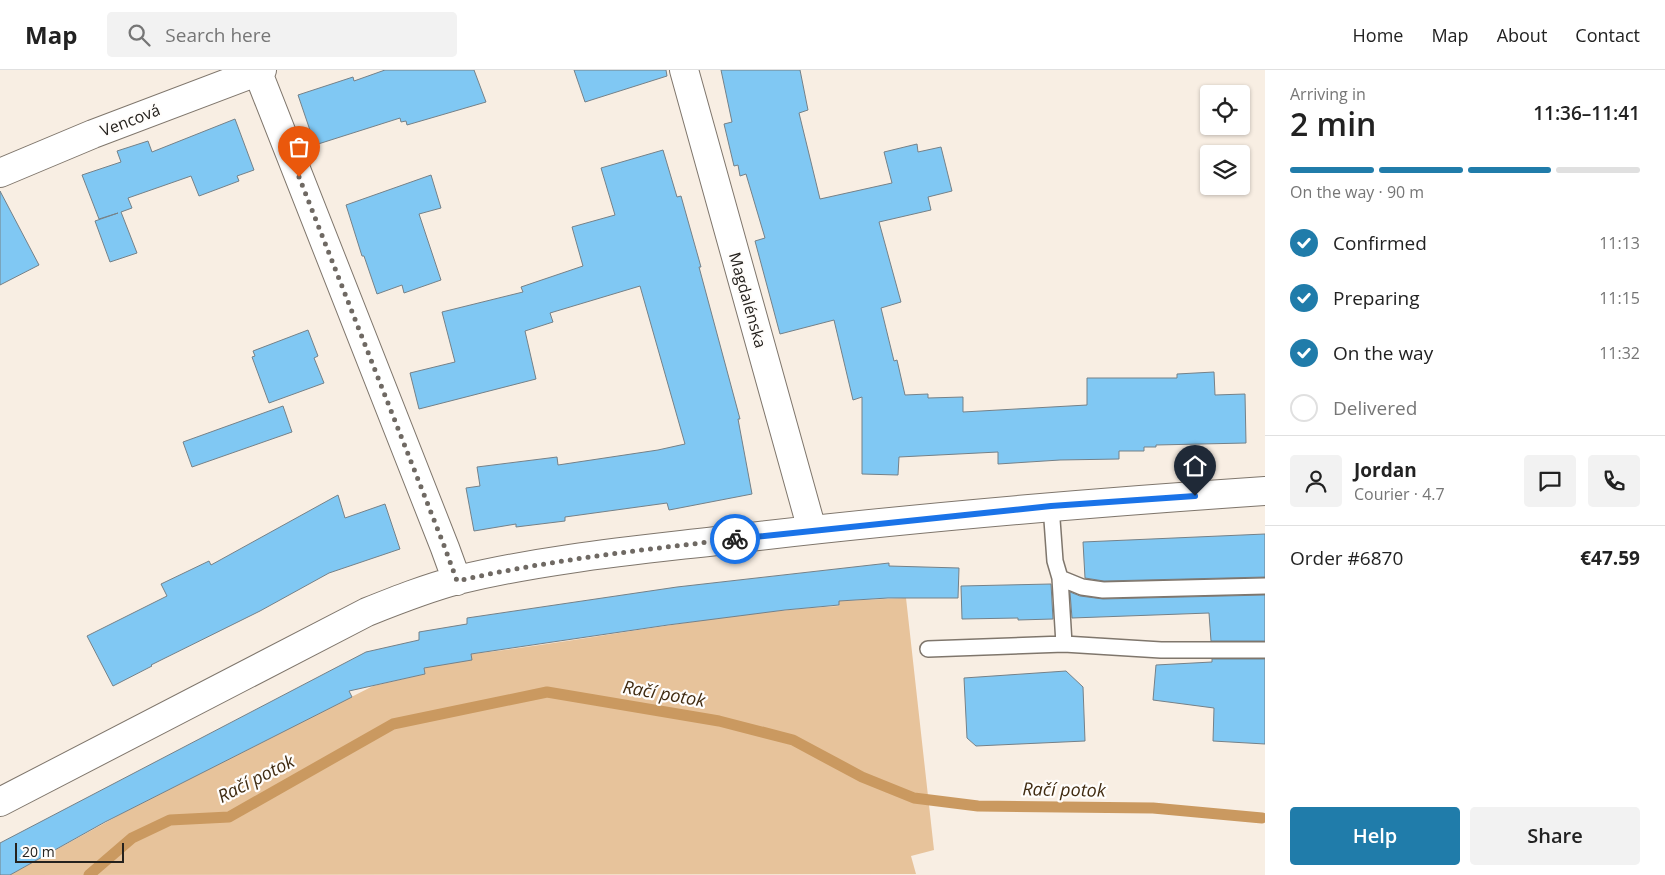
<!DOCTYPE html>
<html lang="en">
<head>
<meta charset="utf-8">
<style>
	body { margin:0; font-family:"Open Sans",sans-serif; background:#f2f2f2; color:#222; height:100vh; display:flex; flex-direction:column; font-size:19px; white-space:nowrap }
	* { box-sizing:border-box; margin:0 }
	p { font-size:16px; color:#767676 }
	.icon { flex:none; width:28px; height:28px; fill:none; stroke:currentColor; stroke-width:2; stroke-linecap:round; stroke-linejoin:round }
	.map { position:relative; flex:1; overflow:hidden }
	.details { display:flex; flex-direction:column; background:#fff; width:400px }
	.details>* { flex:none }
	.controls { position:absolute; left:1200px; top:15px; display:grid; gap:10px }
	.controls a { display:grid; place-items:center; width:50px; height:50px; border-radius:5px; background:#fff; box-shadow:0 1px 4px #0004; font-size:25px }
	.scale { position:absolute; left:15px; bottom:12px; width:109px; box-sizing:border-box; padding-left:5px; border:2px solid #25221e; border-top:0; font-size:14px; line-height:18px; white-space:nowrap; color:#25221e; -webkit-text-stroke:4px #fffdfb; paint-order:stroke }
	.pin { position:absolute; display:grid; place-items:center; width:42px; height:42px; color:#fff; margin:-51px -21px; border-radius:50% 50% 50% 0; rotate:-45deg; box-shadow:0 0 5px #0007 }
	.pin .icon { rotate:45deg }
	.courier { position:absolute; display:grid; place-items:center; width:50px; height:50px; margin:-25px; border:4px solid #1a73e8; border-radius:50%; background:#fff; color:#222; box-shadow:0 1px 6px #0007 }
	.head em { font-style:normal; font-weight:600 }
	.head div { display:flex; flex-direction:column-reverse }
	.head { display:flex; align-items:center; justify-content:space-between; height:85px; padding:0 25px }
	h1 { font-size:32px; font-weight:600; line-height:38px }
	.bar { display:grid; grid-template-columns:repeat(4,1fr); gap:8px 5px; align-content:center; height:60px; padding:0 25px }
	.bar i { height:6px; border-radius:4px; background:#e0e0e0 }
	.bar .active { background:#207caa }
	.bar p { grid-column:span 4 }
	.line { display:flex; align-items:center; gap:12px; padding:0 25px; border-top:1px solid #e0e0e0 }
	.line div { flex:1 }
	.round { display:grid; place-items:center; flex:none; width:52px; height:52px; border-radius:5px; background:#f2f2f2 }
	ol { padding:0 25px; list-style:none }
	li { display:flex; align-items:center; gap:15px; height:55px }
	li p { margin-inline-start:auto }
	li .icon { padding:5px; border-radius:50%; background:#207caa; color:#fff; stroke-width:4 }
	li:last-child { color:#767676 }
	li i { width:28px; height:28px; border:2px solid #e0e0e0; border-radius:50% }
	.button { display:flex; gap:10px; margin-top:auto; padding:10px 25px }
	.button a { flex:1; height:58px; border-radius:5px; background:#207caa; color:#fff; font-size:20px; font-weight:600; line-height:58px; text-align:center }
	.button a+a { background:#f2f2f2; color:#222 }
	header { display:flex; align-items:center; gap:30px; box-sizing:border-box; height:70px; padding:0 25px; background:#fff; border-bottom:1px solid #e0e0e0 }
	header strong { font-size:24px }
	nav { display:flex; gap:28px; margin-inline-start:auto; font-size:18px }
	.search { width:350px; height:45px; background:#f2f2f2; display:flex; align-items:center; gap:12px; box-sizing:border-box; padding:0 18px; border-radius:5px; color:#767676; font-size:19px }
	main { display:flex; flex:1; min-height:0 }
	.map>svg:first-child { display:block }
	.green { fill:#e7c39b }
	.lines { fill:none; stroke-linecap:round; stroke-linejoin:round }
	.stream { stroke:#ca9960; stroke-width:11 }
	.building { fill:#80c8f3; stroke:#758188 }
	.service-casing { stroke:#7f766c; stroke-width:18 }
	.minor-casing { stroke:#7f766c; stroke-width:30 }
	.service { stroke:#fff; stroke-width:15 }
	.minor { stroke:#fff; stroke-width:28 }
	.done { stroke:#6f6963; stroke-width:5; stroke-dasharray:0 9 }
	.route { stroke:#1a73e8; stroke-width:6 }
	.labels { text-anchor:middle; stroke-width:4.5; stroke-linejoin:round; paint-order:stroke }
	.street-label { font-size:16px; fill:#25221e; stroke:#fffdfb }
	.water-label { font-size:18px; font-style:italic; fill:#402b11; stroke:#fffdfb }
</style>
</head>
<body>
<header>
<strong>Map</strong>
<div class="search"><svg class="icon" aria-label="search" viewBox="0 0 24 24"><circle cx="10" cy="10" r="6"/><path d="M15 15l6 6"/></svg>Search here</div>
<nav><a>Home</a><a>Map</a><a>About</a><a>Contact</a></nav>
</header>
<main>
<div class="map">
<svg width="1265" height="805" viewBox="0 0 1265 805">
	<rect width="100%" height="100%" fill="#f8eee3"/>
	<path class="green" d="M906 528 934 780 911 786 916 804 10 805 123 743 373 616 425 604 424 597 472 590 471 584C594 570 716 543 839 536V531Z"/>
	<g class="lines">
		<path class="stream" d="M89 805 132 768 170 750 229 747 393 654 547 622 719 651 793 670 862 707 914 728 978 736 1153 738 1262 748"/>
	</g>
	<path class="building" d="M385 0H474L486 32 407 55 406 51 401 52 400 48 315 75 298 25 353 7 354 11Z
		M574 0H666L667 6 585 32Z
		M721 0H800L808 40 799 43 820 129 892 113 884 82 917 74 918 82 941 77 952 121 928 127 931 140 879 152 901 232 881 238 894 291 897 290 905 325 928 324V328L963 327V342L1087 335V308H1177V304L1214 302 1215 325 1245 324 1246 373 1156 375V377H1144V381H1119V389L1060 390 998 394V382L899 387 898 405 862 404V327L853 330 834 250 780 264 755 171 765 168 746 104 740 106 738 95 734 96 724 54 732 52Z
		M235 49 254 100 237 106 239 111 199 126 191 106 128 128 132 138 121 142 137 183 110 192 95 151 118 143 99 149 82 105 121 92 117 81 148 71 152 82Z
		M663 80 677 127 681 126 701 197H699L740 349H738L752 424 669 440 667 433 565 447V451L516 457V454L474 461 466 418 480 416 477 397 557 387 558 395 658 380 685 374 640 216 550 243 553 252 525 261 536 309 419 339 410 303 455 292 442 242 523 222 521 217 583 196 572 157 615 145 601 98Z
		M431 105 441 138 419 144 441 210 404 223 402 215 377 224 364 186H362L346 135Z
		M0 121 39 195 0 215Z
		M308 260 318 286 314 288 324 313 269 333 252 287 255 286 253 281Z
		M283 336 292 362 192 397 183 372Z
		M338 425 345 448 385 434 400 479 329 503 260 541 151 595 152 596 113 616 87 566 167 526 161 514 209 491 211 495Z
		M1265 464V507L1104 511 1085 508 1083 472Z
		M889 493V496L959 498 958 528H888L839 531V535L785 540 668 555 471 584 472 590 424 598 425 604 349 621 352 627 105 752 10 805H0V773L366 582 419 570V562L467 554V548L677 517Z
		M1051 514 1053 549 1018 550V548L962 549 961 516Z
		M1070 522 1080 526 1103 529 1265 525V571H1211L1209 543 1072 548Z
		M1212 589H1265V674L1213 671 1214 638 1153 630 1156 595 1212 592Z
		M1066 601 1083 617 1085 671 976 676 967 668 964 608Z"/>
	<g class="lines">
		<g class="service-casing">
			<path id="service" d="M1060 508 1082 517 1103 520 1265 516
				M1064 574 1161 580H1265
				M928 579 1064 574 1060 508 1055 491 1051 436"/>
		</g>
		<g class="minor-casing">
			<path id="minor" d="M257 0 445 478 457 511
				M684 0 812 460
				M0 103 93 64 262 0
				M0 732 367 542C397 530 427 518 458 510 548 488 641 480 733 469 910 448 1087 433 1265 421"/>
		</g>
		<use href="#service" class="service"/>
		<use href="#minor" class="minor"/>
	</g>
	<g class="lines">
		<path class="done" d="M299 107 445 478 457 511C549 490 641 480 735 469"/>
		<path class="route" d="M735 469 1051 436 1195 426"/>
	</g>
	<g class="labels">
		<g class="street-label">
			<text transform="translate(130 50) rotate(-21)" y="6">Vencová</text>
			<text transform="translate(748 230) rotate(74)" y="6">Magdalénska</text>
		</g>
		<g class="water-label">
			<text transform="translate(664 624) rotate(10)" y="6">Račí potok</text>
			<text transform="translate(256 709) rotate(-27)" y="6">Račí potok</text>
			<text transform="translate(1064 720) rotate(1)" y="6">Račí potok</text>
		</g>
	</g>
</svg>
<div class="controls">
<a><svg class="icon" aria-label="locate" viewBox="0 0 24 24"><circle cx="12" cy="12" r="6"/><path d="M12 2v4M12 18v4M2 12h4M18 12h4"/></svg></a>
<a><svg class="icon" aria-label="layers" viewBox="0 0 24 24"><path d="M12 4l9 5-9 5-9-5zM3 14l9 5 9-5"/></svg></a>
</div>
<div class="scale">20 m</div>
<div class="pin" style="left:299px;top:107px;background:#ea580c"><svg class="icon" aria-label="bag" viewBox="0 0 24 24"><path d="M5 8h14l-1 12H6zM9 8a3 3 0 0 1 6 0"/></svg></div>
<div class="pin" style="left:1195px;top:426px;background:#1f2937"><svg class="icon" aria-label="home" viewBox="0 0 24 24"><path d="M3 11l9-7 9 7M6 9v11h12V9"/></svg></div>
<div class="courier" style="left:735px;top:469px"><svg class="icon" aria-label="bike" viewBox="0 0 24 24"><circle cx="6" cy="16" r="4"/><circle cx="18" cy="16" r="4"/><path d="M6 16l4-8h5l3 8M10 8l3 8H6M13 5h3"/></svg></div>
</div>
<section class="details">
<div class="head"><div><h1>2 min</h1><p>Arriving in</p></div><em>11:36–11:41</em></div>
<div class="bar"><i class="active"></i><i class="active"></i><i class="active"></i><i></i><p>On the way · 90 m</p></div>
<ol>
<li><svg class="icon" aria-label="check" viewBox="0 0 24 24"><path d="M5 12l5 5 9-10"/></svg>Confirmed<p>11:13</p></li>
<li><svg class="icon" aria-label="check" viewBox="0 0 24 24"><path d="M5 12l5 5 9-10"/></svg>Preparing<p>11:15</p></li>
<li><svg class="icon" aria-label="check" viewBox="0 0 24 24"><path d="M5 12l5 5 9-10"/></svg>On the way<p>11:32</p></li>
<li><i></i>Delivered</li>
</ol>
<div class="line" style="height:90px"><a class="round"><svg class="icon" aria-label="person" viewBox="0 0 24 24"><circle cx="12" cy="8" r="4"/><path d="M4 21q1-7 8-7t8 7"/></svg></a><div><b>Jordan</b><p>Courier · 4.7</p></div><a class="round"><svg class="icon" aria-label="chat" viewBox="0 0 24 24"><path d="M4 5h16v11H9l-5 4z"/></svg></a><a class="round"><svg class="icon" aria-label="phone" viewBox="0 0 24 24"><path d="M5 4h4l2 5-3 2q2 4 5 5l2-3 5 2v4C11 20 4 13 5 4z"/></svg></a></div>
<div class="line" style="height:65px"><div>Order #6870</div><b>€47.59</b></div>
<div class="button"><a>Help</a><a>Share</a></div>
</section>
</main>
</body>
</html>
